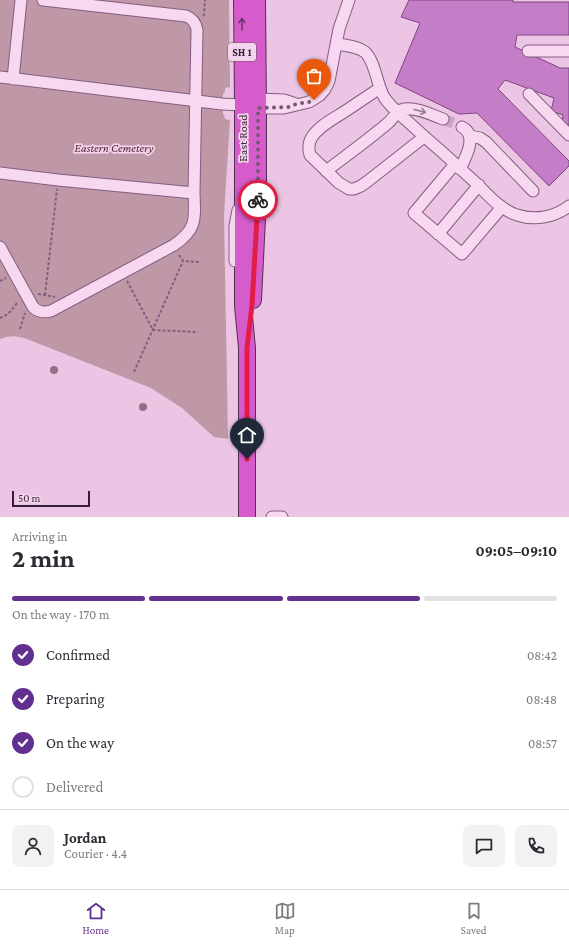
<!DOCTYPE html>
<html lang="en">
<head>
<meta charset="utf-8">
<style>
	body { margin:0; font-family:"Crimson Pro",serif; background:#f2f2f3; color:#2b2b33; height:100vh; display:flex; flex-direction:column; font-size:15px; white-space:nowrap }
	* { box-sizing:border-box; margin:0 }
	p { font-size:13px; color:#7c7c81 }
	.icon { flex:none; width:22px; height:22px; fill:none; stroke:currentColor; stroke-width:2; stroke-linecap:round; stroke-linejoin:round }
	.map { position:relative; height:517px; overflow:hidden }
	.sheet { display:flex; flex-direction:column; background:#fff; flex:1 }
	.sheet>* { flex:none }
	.scale { position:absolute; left:12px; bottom:10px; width:78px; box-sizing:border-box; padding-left:4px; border:2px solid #361f36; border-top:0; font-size:11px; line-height:14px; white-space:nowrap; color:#361f36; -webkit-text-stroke:3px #f3d4ec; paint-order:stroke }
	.pin { position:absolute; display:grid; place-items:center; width:34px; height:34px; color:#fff; margin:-41px -17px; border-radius:50% 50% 50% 0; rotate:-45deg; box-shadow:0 0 4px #0007 }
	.pin .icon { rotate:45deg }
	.courier { position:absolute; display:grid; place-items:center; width:40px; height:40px; margin:-20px; border:3px solid #e11d48; border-radius:50%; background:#fff; color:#222; box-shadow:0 1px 5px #0007 }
	.head em { font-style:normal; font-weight:700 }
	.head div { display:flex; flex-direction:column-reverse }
	.head { display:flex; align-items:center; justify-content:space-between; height:68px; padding:0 12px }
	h1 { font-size:26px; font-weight:700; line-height:30px }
	.bar { display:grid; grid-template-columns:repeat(4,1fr); gap:6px 4px; align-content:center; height:48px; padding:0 12px }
	.bar i { height:5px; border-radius:3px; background:#e1e1e2 }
	.bar .selected { background:#623090 }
	.bar p { grid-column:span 4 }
	.line { display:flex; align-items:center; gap:10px; padding:0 12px; border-top:1px solid #e1e1e2 }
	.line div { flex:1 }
	.round { display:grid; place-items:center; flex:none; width:42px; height:42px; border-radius:8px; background:#f2f2f3 }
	ol { padding:0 12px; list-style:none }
	li { display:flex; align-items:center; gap:12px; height:44px }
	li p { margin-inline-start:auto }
	li .icon { padding:4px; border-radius:50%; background:#623090; color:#fff; stroke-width:4 }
	li:last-child { color:#7c7c81 }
	li i { width:22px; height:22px; border:2px solid #e1e1e2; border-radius:50% }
	.tabs { display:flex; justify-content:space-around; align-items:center; height:56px; border-top:1px solid #e1e1e2; background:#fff; font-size:11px; color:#7c7c81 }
	.tabs a { display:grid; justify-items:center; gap:2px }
	.tabs .selected { color:#623090 }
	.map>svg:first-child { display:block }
	.cemetery { fill:#be98a6 }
	.building { fill:#c37ec7; stroke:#7e4483 }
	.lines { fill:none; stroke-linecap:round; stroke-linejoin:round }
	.minor-tunnel { stroke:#c7a4c0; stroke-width:11; stroke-dasharray:11 5.5; stroke-linecap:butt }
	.minor-casing { stroke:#855c83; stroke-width:13 }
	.highway-casing { stroke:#533053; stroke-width:18 }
	.path { stroke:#855c83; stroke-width:2; stroke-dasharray:3 2; stroke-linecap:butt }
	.minor { stroke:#f7d8f0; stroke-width:11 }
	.highway { stroke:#d55cca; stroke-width:16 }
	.tree { fill:#966e81 }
	.oneway { stroke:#6e346a }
	.oneway2 { stroke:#967c93 }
	.done { stroke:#755973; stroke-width:4; stroke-dasharray:0 7.2 }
	.route { stroke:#e11d48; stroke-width:5 }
	.labels { text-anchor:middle; stroke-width:3.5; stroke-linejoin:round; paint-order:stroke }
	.shield { fill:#f3d4ec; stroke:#6f556d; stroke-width:1 }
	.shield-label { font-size:11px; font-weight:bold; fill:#361f36 }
	.street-label { font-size:12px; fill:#361f36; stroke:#f3d4ec }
	.park-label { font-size:12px; font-style:italic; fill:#512731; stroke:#f3d4ec }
</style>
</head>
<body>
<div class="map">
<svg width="569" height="517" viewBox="0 0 569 517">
	<rect width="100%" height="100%" fill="#ebc5e3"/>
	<path class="cemetery" d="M0 0H229L230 87 225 88V92L223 94V114L224 115 225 119 230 120 224 215 228 439 214 437 182 408 151 388 27 339C15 336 13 335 0 339Z"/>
	<path class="building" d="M409 0H513V2H569V35H517L515 47 560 68H569V125L562 123 563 115 551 111 554 98 505 80 498 89 569 161V166L549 186 477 113 459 114 395 83 420 23 401 17Z"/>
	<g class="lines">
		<path class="minor-tunnel" d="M443 119 462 127"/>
		<g class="minor-casing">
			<path id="minor" d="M43 0 186 16C193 19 196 23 197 30L194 193
				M336 44C345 45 357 46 365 52 375 61 377 85 384 97 389 105 397 112 405 119 417 130 429 141 441 151 453 162 465 173 477 184 484 191 491 199 499 205 505 209 510 213 517 215 535 221 555 217 569 206
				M528 51H569
				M0 77 222 104 243 105 258 108H284L309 102 320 95 325 89 329 81 339 29 349 0
				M13 79 21 0
				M380 88C368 96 356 104 344 112 333 119 319 126 312 137 308 143 308 148 310 155L339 183 349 189H354L361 186 368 181 424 137
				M529 94 569 135
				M252 101 258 99 284 100 296 104
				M470 136 480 138 486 142 533 191
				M455 164 414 213 462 254 502 207
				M460 169C466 157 478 135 462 127
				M326 171C347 155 368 140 388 123 393 119 397 110 404 109 417 107 432 115 443 119
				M0 173 58 180 194 193C195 220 197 229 174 245L51 311C43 313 38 312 33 307L0 247
				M438 234 479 185
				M235 261V226L238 210
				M272 517H282"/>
		</g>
		<g class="highway-casing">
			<path id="highway" d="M242 0 243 105V306L247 348V517
				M253 300 258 198V108L257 0"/>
		</g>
		<path class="path" d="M203 16 204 15 205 0
			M179 255 183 261 200 262
			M0 281 6 278
			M127 281 153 330 198 332
			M38 294 55 297
			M45 295 57 189
			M0 318 8 314 18 302
			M20 329 25 313
			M134 372 183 261"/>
		<use href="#minor" class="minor"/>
		<use href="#highway" class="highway"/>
	</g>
	<g class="tree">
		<circle cx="54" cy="370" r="4"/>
		<circle cx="143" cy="407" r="4"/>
	</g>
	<defs><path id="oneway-shaft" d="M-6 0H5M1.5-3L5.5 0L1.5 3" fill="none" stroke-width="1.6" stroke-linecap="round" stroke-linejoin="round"/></defs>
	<use class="oneway" href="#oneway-shaft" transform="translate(242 24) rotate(-91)"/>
	<use class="oneway2" href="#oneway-shaft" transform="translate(420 111) rotate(15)"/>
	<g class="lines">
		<path class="done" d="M258 200V108L289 107 296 104 309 102 314 100"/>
		<path class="route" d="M247 459V348L252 305 258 200"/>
	</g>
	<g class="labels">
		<rect class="shield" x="228" y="43" width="28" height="18" rx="3"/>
		<g class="shield-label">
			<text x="242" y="56">SH 1</text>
		</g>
		<g class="street-label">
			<text transform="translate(243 138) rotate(-90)" y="4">East Road</text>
		</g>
		<g class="park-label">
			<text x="114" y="152">Eastern Cemetery</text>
		</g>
	</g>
</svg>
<div class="scale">50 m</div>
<div class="pin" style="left:314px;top:100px;background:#ea580c"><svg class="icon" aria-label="bag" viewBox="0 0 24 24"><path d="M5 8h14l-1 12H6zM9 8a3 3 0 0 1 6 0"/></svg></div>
<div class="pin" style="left:247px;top:459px;background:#1f2937"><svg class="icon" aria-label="home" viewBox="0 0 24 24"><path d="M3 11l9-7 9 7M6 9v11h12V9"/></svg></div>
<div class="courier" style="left:258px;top:200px"><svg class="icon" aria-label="bike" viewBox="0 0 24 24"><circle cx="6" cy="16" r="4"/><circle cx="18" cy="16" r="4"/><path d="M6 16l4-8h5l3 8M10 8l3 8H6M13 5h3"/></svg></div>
</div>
<section class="sheet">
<div class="head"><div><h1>2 min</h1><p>Arriving in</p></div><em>09:05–09:10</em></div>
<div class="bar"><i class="selected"></i><i class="selected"></i><i class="selected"></i><i></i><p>On the way · 170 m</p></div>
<ol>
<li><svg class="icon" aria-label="check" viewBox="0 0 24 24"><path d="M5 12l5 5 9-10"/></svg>Confirmed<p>08:42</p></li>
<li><svg class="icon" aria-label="check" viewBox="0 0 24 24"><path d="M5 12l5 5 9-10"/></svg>Preparing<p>08:48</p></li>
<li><svg class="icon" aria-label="check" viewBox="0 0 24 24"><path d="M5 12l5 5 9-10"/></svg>On the way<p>08:57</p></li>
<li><i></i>Delivered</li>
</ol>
<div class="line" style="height:72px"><a class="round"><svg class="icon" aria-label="person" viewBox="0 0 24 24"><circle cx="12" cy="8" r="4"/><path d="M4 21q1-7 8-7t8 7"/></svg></a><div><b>Jordan</b><p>Courier · 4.4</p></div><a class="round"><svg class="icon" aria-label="chat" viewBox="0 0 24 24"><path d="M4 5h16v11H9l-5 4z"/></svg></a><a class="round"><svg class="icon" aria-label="phone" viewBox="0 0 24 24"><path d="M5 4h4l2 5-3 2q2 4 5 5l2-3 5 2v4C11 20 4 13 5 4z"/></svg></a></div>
</section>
<nav class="tabs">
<a class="selected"><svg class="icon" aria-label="home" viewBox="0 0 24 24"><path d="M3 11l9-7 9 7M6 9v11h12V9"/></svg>Home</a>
<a><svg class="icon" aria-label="map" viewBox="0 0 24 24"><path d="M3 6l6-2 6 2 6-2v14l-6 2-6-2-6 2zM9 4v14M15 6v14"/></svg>Map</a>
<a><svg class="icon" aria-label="saved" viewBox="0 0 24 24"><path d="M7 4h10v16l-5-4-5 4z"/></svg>Saved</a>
</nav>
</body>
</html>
